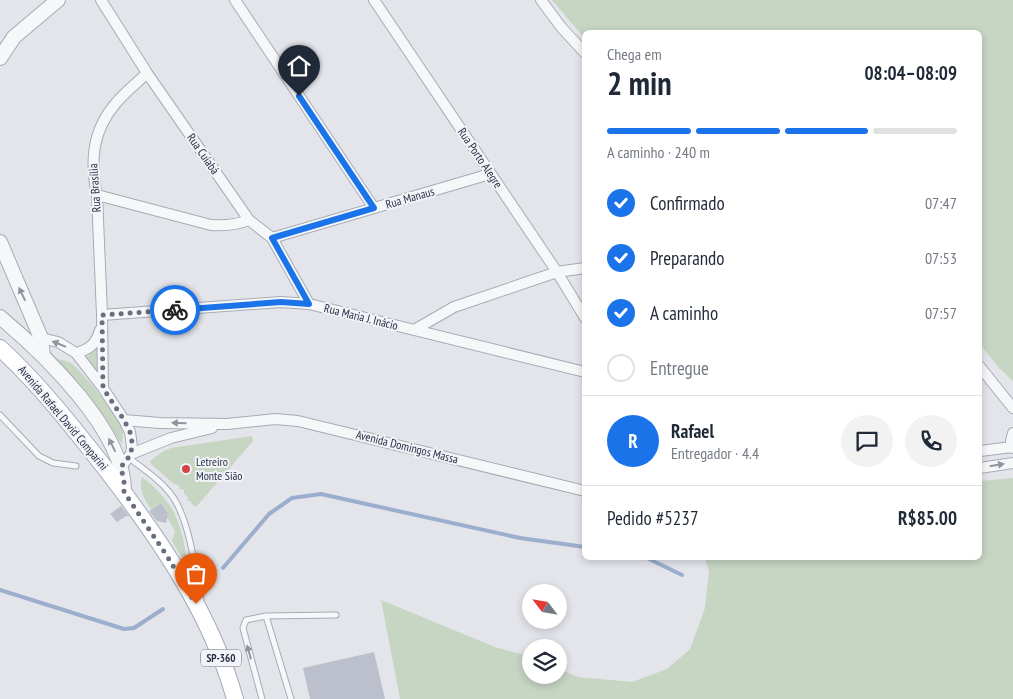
<!DOCTYPE html>
<html lang="pt">
<head>
<meta charset="utf-8">
<style>
	body { margin:0; font-family:"PT Sans Narrow",sans-serif; background:#f2f2f3; color:#1f2937; height:100vh; display:flex; flex-direction:column; font-size:19px; white-space:nowrap }
	* { box-sizing:border-box; margin:0 }
	p { font-size:16px; color:#747a83 }
	.icon { flex:none; width:28px; height:28px; fill:none; stroke:currentColor; stroke-width:2; stroke-linecap:round; stroke-linejoin:round }
	.map { position:relative; flex:1; overflow:hidden }
	.side { position:absolute; left:582px; top:30px; width:400px; height:530px; display:flex; flex-direction:column; background:#fff; border-radius:8px; box-shadow:0 2px 8px #0003 }
	.side>* { flex:none }
	.needle { width:32px; rotate:301deg }
	.buttons { position:absolute; left:522px; top:584px; display:grid; gap:10px }
	.buttons a { display:grid; place-items:center; width:45px; height:45px; border-radius:50%; background:#fff; box-shadow:0 2px 8px #0003; font-size:25px }
	.pin { position:absolute; display:grid; place-items:center; width:42px; height:42px; color:#fff; margin:-51px -21px; border-radius:50% 50% 50% 0; rotate:-45deg; box-shadow:0 0 5px #0007 }
	.pin .icon { rotate:45deg }
	.courier { position:absolute; display:grid; place-items:center; width:50px; height:50px; margin:-25px; border:4px solid #1a73e8; border-radius:50%; background:#fff; color:#222; box-shadow:0 1px 6px #0007 }
	.head em { font-style:normal; font-weight:700 }
	.head div { display:flex; flex-direction:column-reverse }
	.head { display:flex; align-items:center; justify-content:space-between; height:85px; padding:0 25px }
	h1 { font-size:32px; font-weight:700; line-height:38px }
	.bar { display:grid; grid-template-columns:repeat(4,1fr); gap:8px 5px; align-content:center; height:60px; padding:0 25px }
	.bar i { height:6px; border-radius:4px; background:#e0e1e3 }
	.bar .active { background:#1a73e8 }
	.bar p { grid-column:span 4 }
	.line { display:flex; align-items:center; gap:12px; padding:0 25px; border-top:1px solid #e0e1e3 }
	.line div { flex:1 }
	.round { display:grid; place-items:center; flex:none; width:52px; height:52px; border-radius:26px; background:#f2f2f3 }
	ol { padding:0 25px; list-style:none }
	li { display:flex; align-items:center; gap:15px; height:55px }
	li p { margin-inline-start:auto }
	li .icon { padding:5px; border-radius:50%; background:#1a73e8; color:#fff; stroke-width:4 }
	li:last-child { color:#747a83 }
	li i { width:28px; height:28px; border:2px solid #e0e1e3; border-radius:50% }
	.map>svg:first-child { display:block }
	.green { fill:#c6d6c3 }
	.lines { fill:none; stroke-linecap:round; stroke-linejoin:round }
	.stream { stroke:#9caecd; stroke-width:4 }
	.building { fill:#bcc0cc }
	.service-casing { stroke:#a7abb6; stroke-width:7 }
	.minor-casing { stroke:#a7abb6; stroke-width:12 }
	.tertiary-casing { stroke:#a7abb6; stroke-width:16 }
	.primary-casing { stroke:#a1a8b8; stroke-width:18 }
	.service { stroke:#f6f7f9; stroke-width:5 }
	.minor { stroke:#f6f7f9; stroke-width:10 }
	.tertiary { stroke:#f6f7f9; stroke-width:14 }
	.primary { stroke:#fff; stroke-width:16 }
	.oneway { fill:#90949f }
	.done { stroke:#6a6f7f; stroke-width:5; stroke-dasharray:0 9 }
	.route { stroke:#1a73e8; stroke-width:6 }
	.poi-dot { fill:#d54347; stroke:#f3f4f9; stroke-width:2 }
	.labels { text-anchor:middle; stroke-width:4; stroke-linejoin:round; paint-order:stroke }
	.shield { fill:#f3f4f9; stroke:#666b7b; stroke-width:1 }
	.shield-label { font-size:11px; font-weight:bold; fill:#293045 }
	.street-label { font-size:12px; fill:#293045; stroke:#f3f4f9 }
	.poi-label { font-size:12px; fill:#293045; stroke:#f3f4f9; text-anchor:start }
</style>
</head>
<body>
<div class="map">
<svg width="1013" height="699" viewBox="0 0 1013 699">
	<rect width="100%" height="100%" fill="#e3e5eb"/>
	<path class="green" d="M552 0H1013V381L999 368 980 344V32H585V39Z
		M97 349 99 377 84 359Z
		M57 359C63 360 67 361 72 364 83 372 117 415 122 428 123 433 123 439 122 444Z
		M252 436 253 441 196 507 191 504 192 502 187 500 188 497 184 494V490L179 489V485L174 484 151 464 150 461 162 452 171 448Z
		M142 477C174 502 181 521 187 560L184 562 172 541 175 531 165 514 168 512 161 503 151 509C144 499 138 489 142 477Z
		M1013 478V699H400L381 600 495 647 531 657V675H559V669L578 677 632 682 667 669 690 649 705 608 709 571 705 558H980V481Z"/>
	<g class="lines">
		<path class="stream" d="M647 558 682 575
			M223 568 269 514 292 498 321 494 520 538 585 547
			M0 590 124 629 134 628 163 609"/>
	</g>
	<path class="building" d="M161 503 168 513 165 515H168L166 523 157 521 149 511Z
		M121 506 129 516H126L117 522 110 514Z
		M374 652 385 699H310L303 668Z"/>
	<g class="lines">
		<g class="service-casing">
			<path id="service" d="M0 415 39 456 53 463 76 466
				M129 458C145 470 166 484 176 502 191 530 195 569 201 600
				M266 616 291 699
				M262 699 243 628 246 620 266 616 336 615"/>
		</g>
		<g class="minor-casing">
			<path id="minor" d="M101 0 147 73 249 220 272 238 309 304
				M235 0 374 208
				M374 0 557 272 585 318
				M541 0 561 27 585 53
				M97 195 211 225C225 226 236 225 249 220
				M272 238 490 174
				M102 315 281 302 309 304 585 372
				M414 330 454 307 557 272 585 268
				M41 338 58 342 76 353 103 388 124 420 130 432 132 447 131 454 121 467
				M76 353C89 350 96 344 100 330
				M980 367 1013 408
				M103 388 102 315 97 195C90 161 92 131 116 103 125 92 137 83 147 73
				M124 420 160 423 227 424 275 419 298 421 585 491
				M1013 433 1011 441 1013 448
				M980 451 1012 447
				M131 454 171 438 212 428
				M980 468 1013 463"/>
		</g>
		<g class="tertiary-casing">
			<path id="tertiary" d="M0 58 14 37 58 0
				M0 242 41 338 43 356
				M0 317C43 353 126 432 124 492"/>
		</g>
		<g class="primary-casing">
			<path id="primary" d="M0 348C39 384 72 426 105 468 159 538 211 613 235 699"/>
		</g>
		<use href="#service" class="service"/>
		<use href="#minor" class="minor"/>
		<use href="#tertiary" class="tertiary"/>
		<use href="#primary" class="primary"/>
	</g>
	<defs><path id="oneway-solid" d="M-6-.8H1V-3.2L6.5 0L1 3.2V.8H-6Z" transform="scale(1.25)"/></defs>
	<g class="oneway">
		<use href="#oneway-solid" transform="translate(22 294) rotate(-115)"/>
		<use href="#oneway-solid" transform="translate(59 344) rotate(-158)"/>
		<use href="#oneway-solid" transform="translate(179 423) rotate(-179)"/>
		<use href="#oneway-solid" transform="translate(112 445) rotate(-117)"/>
		<use href="#oneway-solid" transform="translate(997 465) rotate(-9)"/>
		<use href="#oneway-solid" transform="translate(249 652) rotate(-105)"/>
	</g>
	<g class="lines">
		<path class="done" d="M175 310 102 315 103 388 124 420 130 432 132 442 131 454 121 467 124 482V492L167 556 196 604"/>
		<path class="route" d="M175 310 281 302 309 304 272 238 374 208 299 96"/>
	</g>
	<circle class="poi-dot" cx="186" cy="469" r="5"/>
	<g class="labels">
		<rect class="shield" x="201" y="649.5" width="40" height="17" rx="4"/>
		<g class="shield-label">
			<text x="221" y="662">SP-360</text>
		</g>
		<g class="street-label">
			<text transform="translate(203 154) rotate(55)" y="4">Rua Cuiabá</text>
			<text transform="translate(480 158) rotate(56)" y="4">Rua Porto Alegre</text>
			<text transform="translate(95 188) rotate(-94)" y="4">Rua Brasília</text>
			<text transform="translate(410 198) rotate(-16)" y="4">Rua Manaus</text>
			<text transform="translate(361 317) rotate(14)" y="4">Rua Maria J. Inácio</text>
			<text transform="translate(63 418) rotate(50)" y="4">Avenida Rafael David Comparini</text>
			<text transform="translate(407 447) rotate(14)" y="4">Avenida Domingos Massa</text>
		</g>
		<g class="poi-label">
			<text x="196" y="466">Letreiro<tspan x="196" dy="14">Monte Sião</tspan></text>
		</g>
	</g>
</svg>
<div class="buttons">
<a><svg class="needle" viewBox="-14 -14 28 28"><path d="M0-13l5 13h-10z" fill="#e53935"/><path d="M0 13l5-13h-10z" fill="#747a83"/></svg></a>
<a><svg class="icon" aria-label="layers" viewBox="0 0 24 24"><path d="M12 4l9 5-9 5-9-5zM3 14l9 5 9-5"/></svg></a>
</div>
<div class="pin" style="left:196px;top:604px;background:#ea580c"><svg class="icon" aria-label="bag" viewBox="0 0 24 24"><path d="M5 8h14l-1 12H6zM9 8a3 3 0 0 1 6 0"/></svg></div>
<div class="pin" style="left:299px;top:96px;background:#1f2937"><svg class="icon" aria-label="home" viewBox="0 0 24 24"><path d="M3 11l9-7 9 7M6 9v11h12V9"/></svg></div>
<div class="courier" style="left:175px;top:310px"><svg class="icon" aria-label="bike" viewBox="0 0 24 24"><circle cx="6" cy="16" r="4"/><circle cx="18" cy="16" r="4"/><path d="M6 16l4-8h5l3 8M10 8l3 8H6M13 5h3"/></svg></div>
<section class="side">
<div class="head"><div><h1>2 min</h1><p>Chega em</p></div><em>08:04–08:09</em></div>
<div class="bar"><i class="active"></i><i class="active"></i><i class="active"></i><i></i><p>A caminho · 240 m</p></div>
<ol>
<li><svg class="icon" aria-label="check" viewBox="0 0 24 24"><path d="M5 12l5 5 9-10"/></svg>Confirmado<p>07:47</p></li>
<li><svg class="icon" aria-label="check" viewBox="0 0 24 24"><path d="M5 12l5 5 9-10"/></svg>Preparando<p>07:53</p></li>
<li><svg class="icon" aria-label="check" viewBox="0 0 24 24"><path d="M5 12l5 5 9-10"/></svg>A caminho<p>07:57</p></li>
<li><i></i>Entregue</li>
</ol>
<div class="line" style="height:90px"><b class="round" style="background:#1a73e8;color:#fff">R</b><div><b>Rafael</b><p>Entregador · 4.4</p></div><a class="round"><svg class="icon" aria-label="chat" viewBox="0 0 24 24"><path d="M4 5h16v11H9l-5 4z"/></svg></a><a class="round"><svg class="icon" aria-label="phone" viewBox="0 0 24 24"><path d="M5 4h4l2 5-3 2q2 4 5 5l2-3 5 2v4C11 20 4 13 5 4z"/></svg></a></div>
<div class="line" style="height:65px"><div>Pedido #5237</div><b>R$85.00</b></div>
</section>
</div>
</body>
</html>
